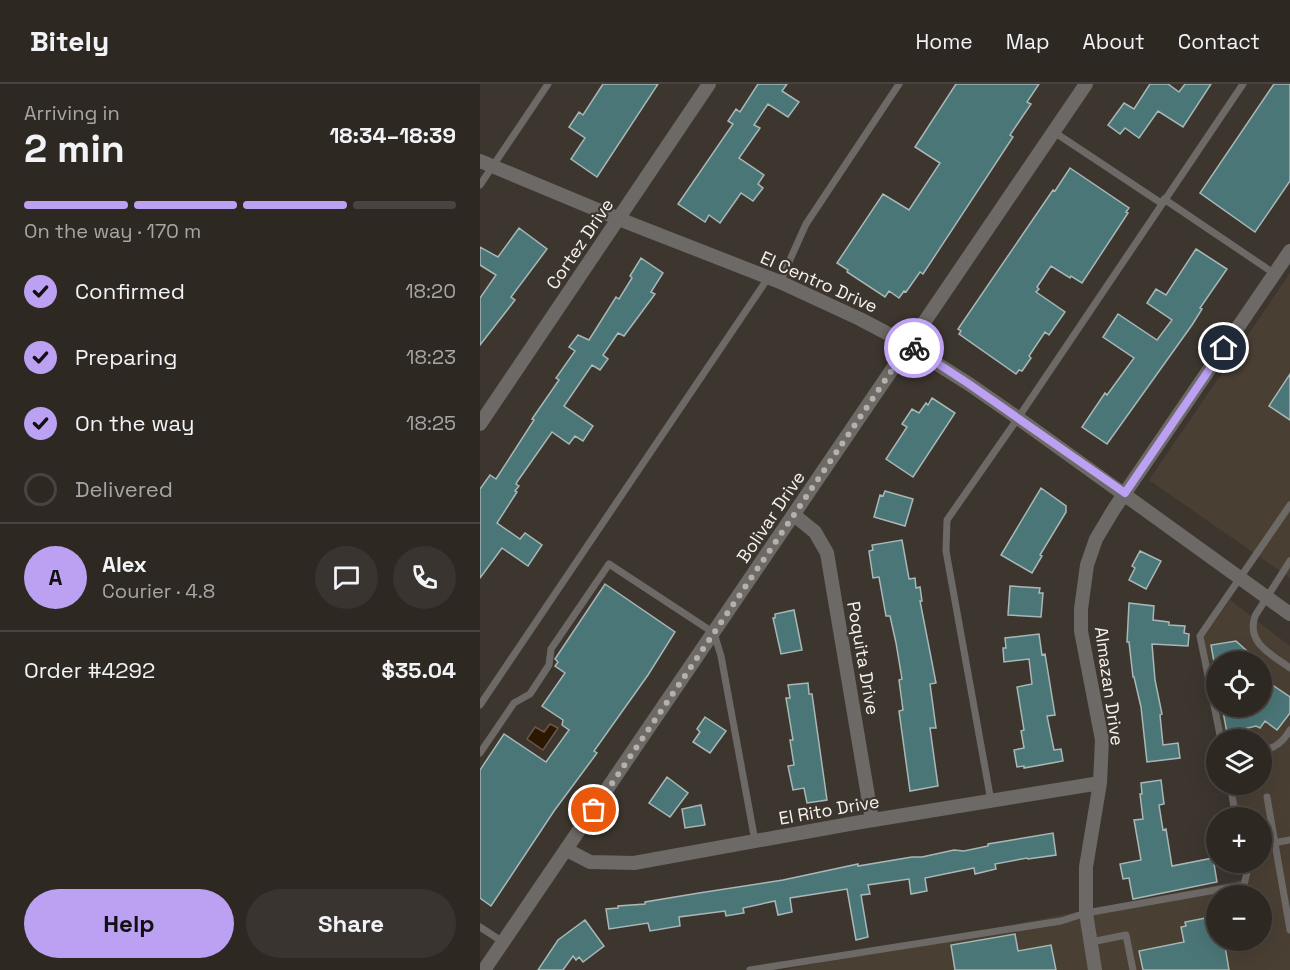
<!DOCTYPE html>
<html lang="en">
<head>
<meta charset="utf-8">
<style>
	body { margin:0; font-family:"Space Grotesk",sans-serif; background:#3a3430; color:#f1f3f6; height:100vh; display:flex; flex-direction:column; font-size:22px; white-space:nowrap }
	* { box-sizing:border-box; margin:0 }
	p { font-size:20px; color:#a7a6a6 }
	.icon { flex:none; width:33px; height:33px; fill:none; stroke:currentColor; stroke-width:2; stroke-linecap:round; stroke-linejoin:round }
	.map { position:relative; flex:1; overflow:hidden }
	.details { display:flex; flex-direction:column; background:#2e2823; width:480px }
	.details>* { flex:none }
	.buttons { position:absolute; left:726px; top:567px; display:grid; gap:12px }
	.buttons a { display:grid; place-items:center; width:66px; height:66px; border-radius:50%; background:#2e2823; box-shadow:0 6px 24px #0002,0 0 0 2px #494441; font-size:30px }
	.pin { position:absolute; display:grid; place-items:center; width:51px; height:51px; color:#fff; margin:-26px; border:3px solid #fff; border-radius:50%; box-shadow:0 2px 6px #0007 }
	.courier { position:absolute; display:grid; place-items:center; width:60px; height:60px; margin:-30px; border:4px solid #bca0f2; border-radius:50%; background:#fff; color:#222; box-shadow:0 2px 8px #0007 }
	.overview em { font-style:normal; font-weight:700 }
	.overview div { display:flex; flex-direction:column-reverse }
	.overview { display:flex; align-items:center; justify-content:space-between; height:102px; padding:0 24px }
	h1 { font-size:39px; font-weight:700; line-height:45px }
	.bar { display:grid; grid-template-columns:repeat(4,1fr); gap:9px 6px; align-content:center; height:72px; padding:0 24px }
	.bar i { height:8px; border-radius:4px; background:#494441 }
	.bar .on { background:#bca0f2 }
	.bar p { grid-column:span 4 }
	.line { display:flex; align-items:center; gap:15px; padding:0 24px; border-top:2px solid #494441 }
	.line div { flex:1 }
	.round { display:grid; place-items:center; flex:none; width:63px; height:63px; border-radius:32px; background:#3a3430 }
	ol { padding:0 24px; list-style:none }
	li { display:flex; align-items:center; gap:18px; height:66px }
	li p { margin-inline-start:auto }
	li .icon { padding:6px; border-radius:50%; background:#bca0f2; color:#111; stroke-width:4 }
	li:last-child { color:#a7a6a6 }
	li i { width:33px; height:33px; border:3px solid #494441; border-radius:50% }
	.primary-button { display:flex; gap:12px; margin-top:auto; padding:12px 24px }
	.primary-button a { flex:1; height:69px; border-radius:36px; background:#bca0f2; color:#111; font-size:24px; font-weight:700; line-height:69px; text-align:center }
	.primary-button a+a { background:#3a3430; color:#f1f3f6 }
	header { display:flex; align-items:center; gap:36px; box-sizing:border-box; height:84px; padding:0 30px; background:#2e2823; border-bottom:2px solid #494441 }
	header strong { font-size:28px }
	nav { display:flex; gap:33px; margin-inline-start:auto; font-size:21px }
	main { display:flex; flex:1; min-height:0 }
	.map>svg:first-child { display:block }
	.built { fill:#4a3f33; fill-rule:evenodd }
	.water { fill:#2c1702; stroke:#695848; stroke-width:1.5 }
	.building { fill:#4b7677; stroke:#a9b7b7; stroke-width:1.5 }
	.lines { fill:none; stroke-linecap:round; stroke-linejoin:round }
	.service { stroke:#6d6966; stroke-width:7 }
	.minor { stroke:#6d6966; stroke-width:14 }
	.done { stroke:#b5b0aa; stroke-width:6; stroke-dasharray:0 10.8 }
	.route { stroke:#bca0f2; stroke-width:8 }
	.labels { text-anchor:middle; stroke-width:4.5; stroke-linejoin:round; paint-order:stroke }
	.street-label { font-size:18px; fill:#f6f1ed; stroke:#3d362f }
</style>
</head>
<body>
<header>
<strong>Bitely</strong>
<nav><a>Home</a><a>Map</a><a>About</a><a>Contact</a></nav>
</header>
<main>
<section class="details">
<div class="overview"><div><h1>2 min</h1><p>Arriving in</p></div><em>18:34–18:39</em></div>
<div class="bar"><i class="on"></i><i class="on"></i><i class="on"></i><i></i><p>On the way · 170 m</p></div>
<ol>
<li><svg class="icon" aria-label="check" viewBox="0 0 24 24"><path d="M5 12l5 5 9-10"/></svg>Confirmed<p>18:20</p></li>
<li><svg class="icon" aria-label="check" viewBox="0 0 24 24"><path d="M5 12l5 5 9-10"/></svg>Preparing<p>18:23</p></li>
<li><svg class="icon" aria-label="check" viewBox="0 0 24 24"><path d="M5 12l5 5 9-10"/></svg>On the way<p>18:25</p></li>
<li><i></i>Delivered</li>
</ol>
<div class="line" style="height:108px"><b class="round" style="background:#bca0f2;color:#111">A</b><div><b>Alex</b><p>Courier · 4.8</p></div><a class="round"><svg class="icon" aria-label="chat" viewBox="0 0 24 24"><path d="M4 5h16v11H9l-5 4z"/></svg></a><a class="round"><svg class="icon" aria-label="phone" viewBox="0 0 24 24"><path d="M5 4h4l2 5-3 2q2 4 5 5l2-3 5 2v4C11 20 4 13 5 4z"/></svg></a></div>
<div class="line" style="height:78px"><div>Order #4292</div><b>$35.04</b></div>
<div class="primary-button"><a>Help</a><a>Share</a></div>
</section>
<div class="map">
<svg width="810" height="886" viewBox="0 0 810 886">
	<rect width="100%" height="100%" fill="#3d362f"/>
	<path class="built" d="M810 189V494L669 396Z
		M750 516 810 562V886H303L770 794 767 779 782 778V734L758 733 752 701 782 700V656L744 655 738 623 782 622V578H736V617L724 553ZM736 812H782V856H736Z"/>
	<path class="water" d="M70 640 78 644 63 666 47 655 55 643 64 648Z"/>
	<path class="building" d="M123 0H178L117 93 91 75 105 54 89 43 99 28 103 31Z
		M278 0H307L302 7 319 18 308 33 288 20 274 41 280 44 259 74 284 91 278 100 283 104 273 117 261 109 240 139 229 131 225 138 198 120 253 40 248 37 256 25 260 28Z
		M476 0H559L547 18 551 20 530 51 533 53 443 190 440 188 426 208 424 207 419 214 409 207 405 213 367 188 368 186 357 179 403 110 429 126 460 79 435 63Z
		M670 0H688L699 8 705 0H731L703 43 678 27 659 54 645 44 640 50 628 41 644 19 654 25Z
		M794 0H810V97L775 148 720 109Z
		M590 84 649 124 646 128 648 129 602 199 591 192 590 194 571 182 557 203 559 205 556 208 585 228 569 251 565 248 549 272 551 274 542 287 539 286 536 290 479 250 481 247 478 245 573 106 575 107Z
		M39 144 67 165 31 213 35 216 0 261V214L16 191 0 181V163L18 173Z
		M716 165 747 185 720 224 722 225 712 241 627 360 602 343 625 309 627 311 654 274 623 253 638 230 677 256 692 236 667 219 676 205 686 211Z
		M161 174 183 189 171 208 175 210 144 252 138 249 123 271 128 275 120 286 112 281 84 322 113 342 103 357 95 352 89 360 72 348 37 398 36 400 39 402 35 407 37 408 17 439 40 455 45 449 62 461 48 482 22 464 0 494V405L10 391 16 395 54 336 52 335 79 296 76 294 95 267 89 263 98 251 109 256 136 213 139 215 152 194 150 192Z
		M810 290V336L789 322Z
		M452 314 475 329 433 393 406 375 427 343 422 340 432 325 439 329 446 319 448 321Z
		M561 404 586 422V428L560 471 562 472 552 489 521 471Z
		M405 407 433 415 425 442 394 433 400 411 403 412Z
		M422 456 429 495 435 494 436 504 440 503 442 517H440L456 599 450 600 456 644H450L458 702 430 707 419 627 423 626 419 596 422 595 416 559 410 532H406L399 493 393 494 389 467 393 466 392 461Z
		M660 467 681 477 666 505 649 496 655 484 652 482Z
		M125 500 195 548 168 591 114 667 117 669 74 727 11 822 0 814V686L24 650 66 678 89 646 82 641 83 636 62 622 85 589 75 582 78 578 75 575Z
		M530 502 560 504 559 509H563L561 533 528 531Z
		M649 519 674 522 673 536 689 538V541L705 542 704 549 709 550 708 562 672 560 675 596 682 630 680 631 683 661 698 659 700 674 667 678 661 623 654 593H653L649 558H647Z
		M314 526 322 566 301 570 293 534H295V530Z
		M559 550 562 571 565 570 575 631 567 632 574 666 581 665 583 677 544 684V682L537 683 534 666 544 664 541 647 544 646 537 603 552 600 549 575 524 578 523 564H526L525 554Z
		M756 557 767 567 769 578H734L731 561Z
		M782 594 810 613V629L797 646 785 637 780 644 776 642 747 649 742 622H782Z
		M328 599 329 610H332L347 716 327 719 324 704 313 706 308 682 314 681 310 656H313L306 614H310L308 601Z
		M225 633 246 647 230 669 213 658 220 648 217 645Z
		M187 693 208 709 190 733 169 719Z
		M681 696 684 720 679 721 683 746 686 745 692 782 733 774 737 798 653 815 649 794 643 795 640 780 661 776 654 736 663 735 660 710H662L661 699Z
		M221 721 225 741 205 744 202 725Z
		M573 749 576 771 548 775 547 774 515 780 516 785 495 790 494 784 445 794 447 807 431 810 429 795 388 801 390 810 381 811 388 853 376 856 367 805 310 814 312 828 298 831 295 817 263 824 264 829 246 832 245 827 199 833 200 842 170 847 168 839 129 845 126 825 138 824V822L165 820V818L219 809 303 796 378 780V782L432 773H442L474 766 484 767 508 762V760Z
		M736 832V856H744L749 886H663L659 867 704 858 701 843 706 842 705 838Z
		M105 836 124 862 103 878 99 873 96 876 93 872 83 886H58L78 856Z
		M535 850 538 867 571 861 576 886H475L471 861Z"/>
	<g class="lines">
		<path class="service" d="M574 48 681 119
			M0 101 68 0
			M684 115 795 190
			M300 198 326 140 419 0
			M810 477 775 532C766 559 791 570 810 584
			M0 621 288 194
			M741 656 720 552 810 421
			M782 666C795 665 803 658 810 646
			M0 669 34 619 50 610 69 581 71 565 129 480 234 549 241 572 275 757
			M750 700 756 734
			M787 713 810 846
			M511 717 466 467 467 436 538 334 763 0
			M793 759 810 756
			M0 843 23 858
			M611 858 646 851 653 886
			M270 886 581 837 606 829 764 801 767 788 765 778"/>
		<path class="minor" d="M0 77 149 139 300 198 380 235 416 254 489 300 538 334 810 530
			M0 340 229 0
			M314 431 335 448 347 469 392 736
			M87 766 110 778 154 779 375 739 620 699
			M4 886 606 0
			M615 886 606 829V783L620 699 622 656 601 547V525L607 481 616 455 634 425 810 167"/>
	</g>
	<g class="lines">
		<path class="done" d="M114 726 429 261 434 264"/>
		<path class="route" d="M434 264 489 300 645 409 744 264"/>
	</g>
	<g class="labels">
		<g class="street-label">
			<text transform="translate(100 160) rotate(-56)" y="6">Cortez Drive</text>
			<text transform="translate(339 198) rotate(24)" y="6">El Centro Drive</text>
			<text transform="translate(291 433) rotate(-56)" y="6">Bolivar Drive</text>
			<text transform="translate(383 574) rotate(80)" y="6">Poquita Drive</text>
			<text transform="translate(629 602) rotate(82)" y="6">Almazan Drive</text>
			<text transform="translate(349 726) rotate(-10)" y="6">El Rito Drive</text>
		</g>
	</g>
</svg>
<div class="buttons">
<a><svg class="icon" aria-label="locate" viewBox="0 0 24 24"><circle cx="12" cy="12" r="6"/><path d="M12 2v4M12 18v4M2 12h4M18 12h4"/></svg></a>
<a><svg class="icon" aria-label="layers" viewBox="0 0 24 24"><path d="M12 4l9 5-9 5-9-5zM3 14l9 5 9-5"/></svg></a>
<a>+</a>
<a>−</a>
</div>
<div class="pin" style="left:114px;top:726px;background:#ea580c"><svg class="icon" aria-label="bag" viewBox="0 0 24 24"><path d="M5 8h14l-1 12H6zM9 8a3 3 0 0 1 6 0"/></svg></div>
<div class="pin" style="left:744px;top:264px;background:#1f2937"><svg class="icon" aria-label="home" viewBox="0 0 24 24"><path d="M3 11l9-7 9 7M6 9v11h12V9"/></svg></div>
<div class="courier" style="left:434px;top:264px"><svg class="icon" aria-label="bike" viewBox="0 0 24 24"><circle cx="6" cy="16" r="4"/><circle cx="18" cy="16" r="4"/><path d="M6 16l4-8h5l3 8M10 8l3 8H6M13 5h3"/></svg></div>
</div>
</main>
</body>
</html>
